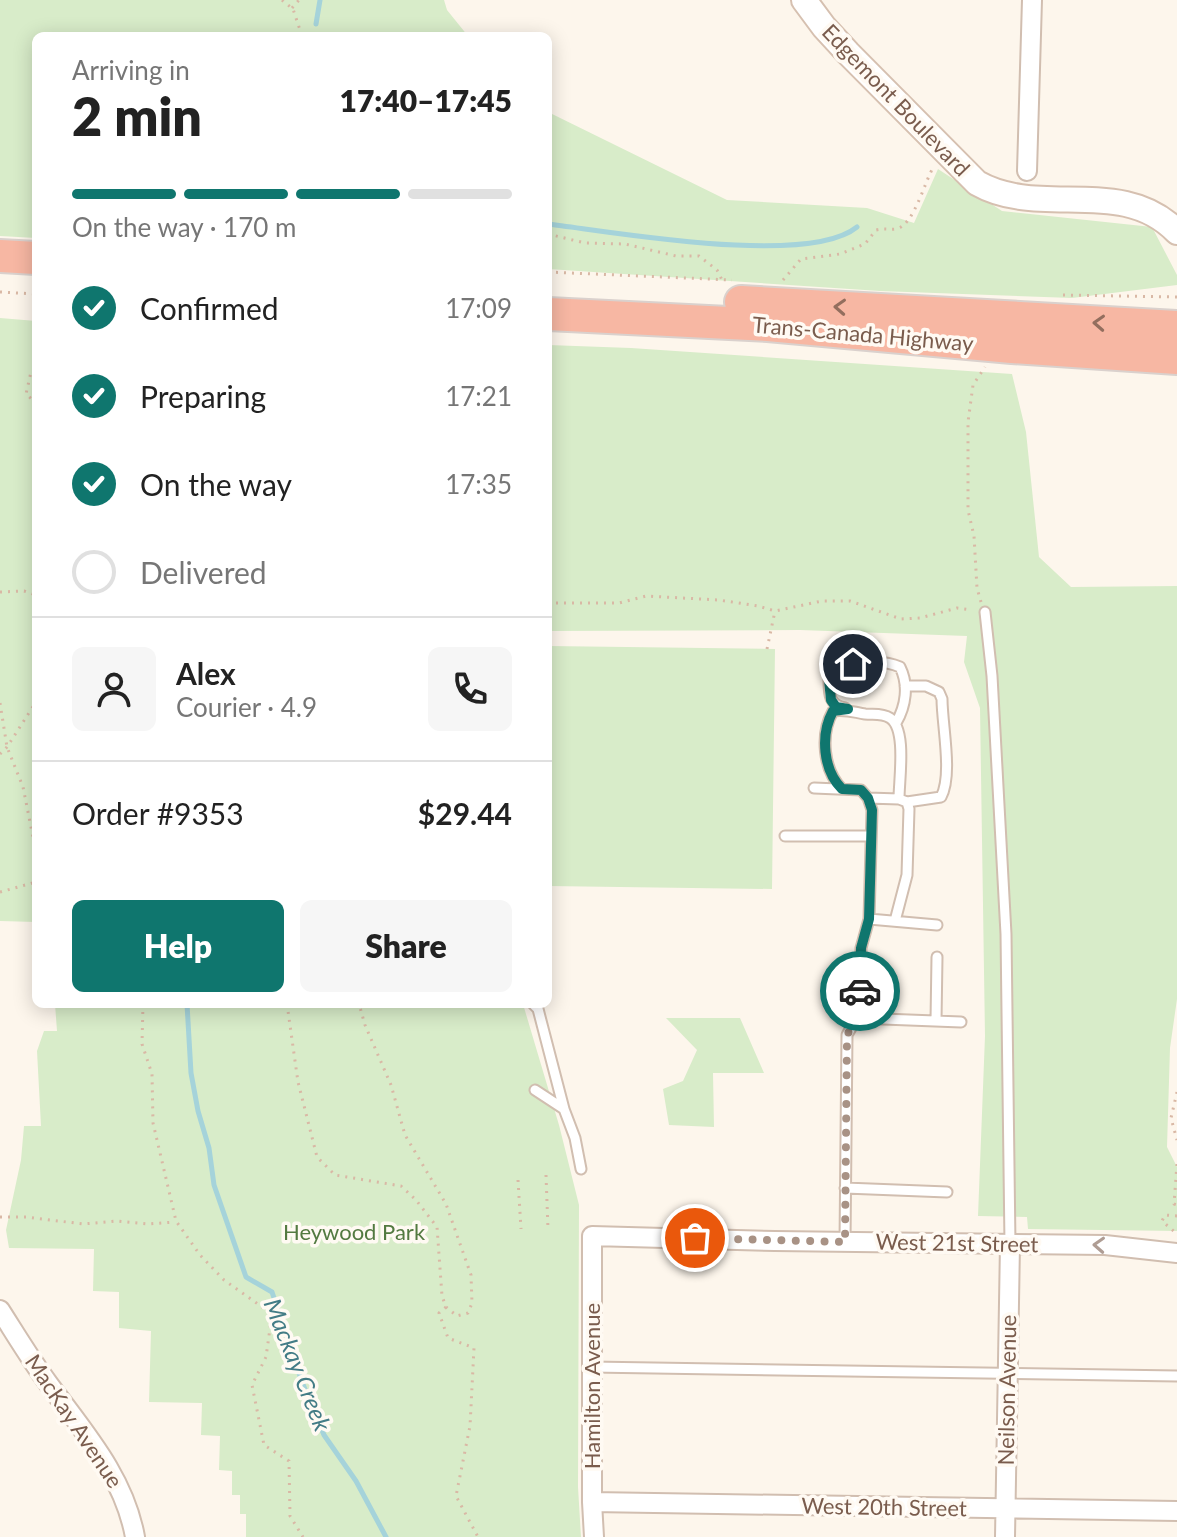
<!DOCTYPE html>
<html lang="en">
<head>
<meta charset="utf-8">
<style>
	body { margin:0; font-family:Lato,sans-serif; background:#f6f6f6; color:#222; height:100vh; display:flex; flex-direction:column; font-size:30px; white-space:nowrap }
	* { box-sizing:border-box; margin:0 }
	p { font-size:26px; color:#767676 }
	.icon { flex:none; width:44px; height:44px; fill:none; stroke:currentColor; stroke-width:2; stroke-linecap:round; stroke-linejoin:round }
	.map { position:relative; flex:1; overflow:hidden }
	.panel { position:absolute; left:32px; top:32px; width:520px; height:976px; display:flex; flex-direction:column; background:#fff; border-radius:12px; box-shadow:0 4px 20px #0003 }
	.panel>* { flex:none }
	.pin { position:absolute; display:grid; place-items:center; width:68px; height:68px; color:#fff; margin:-34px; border:4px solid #fff; border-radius:50%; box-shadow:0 2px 8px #0007 }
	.courier { position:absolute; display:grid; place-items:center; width:80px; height:80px; margin:-40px; border:6px solid #0f766e; border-radius:50%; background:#fff; color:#222; box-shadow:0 2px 10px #0007 }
	.overview em { font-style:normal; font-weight:800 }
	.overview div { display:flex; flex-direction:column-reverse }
	.overview { display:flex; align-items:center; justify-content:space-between; height:136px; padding:0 40px }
	h1 { font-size:52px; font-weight:800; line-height:60px }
	.bar { display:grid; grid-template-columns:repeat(4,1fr); gap:12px 8px; align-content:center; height:96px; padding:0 40px }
	.bar i { height:10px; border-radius:6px; background:#e0e0e0 }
	.bar .selected { background:#0f766e }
	.bar p { grid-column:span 4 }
	.line { display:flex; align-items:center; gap:20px; padding:0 40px; border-top:2px solid #e0e0e0 }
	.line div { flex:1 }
	.round { display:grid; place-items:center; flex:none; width:84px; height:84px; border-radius:12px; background:#f6f6f6 }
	ol { padding:0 40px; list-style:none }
	li { display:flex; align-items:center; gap:24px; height:88px }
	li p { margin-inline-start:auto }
	li .icon { padding:8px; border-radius:50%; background:#0f766e; color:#fff; stroke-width:4 }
	li:last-child { color:#767676 }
	li i { width:44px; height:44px; border:4px solid #e0e0e0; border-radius:50% }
	.action { display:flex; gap:16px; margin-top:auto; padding:16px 40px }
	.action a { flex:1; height:92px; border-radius:12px; background:#0f766e; color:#fff; font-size:32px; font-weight:800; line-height:92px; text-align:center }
	.action a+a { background:#f6f6f6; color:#222 }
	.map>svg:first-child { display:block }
	.green { fill:#d8ecc9 }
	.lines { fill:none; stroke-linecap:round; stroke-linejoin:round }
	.stream { stroke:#a5d3da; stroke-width:5 }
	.lane-casing { stroke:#d1beb0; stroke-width:13 }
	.street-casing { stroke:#d1beb0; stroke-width:22 }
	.secondary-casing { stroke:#d6c0b0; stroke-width:28 }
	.highway-casing { stroke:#dad1cd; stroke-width:36 }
	.path { stroke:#d9b8a5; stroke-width:3; stroke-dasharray:2 6; stroke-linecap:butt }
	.lane { stroke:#fff; stroke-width:9 }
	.street { stroke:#fff; stroke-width:18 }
	.secondary { stroke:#fff; stroke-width:24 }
	.highway { stroke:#f7b7a3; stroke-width:32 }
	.oneway { stroke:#936e5e }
	.oneway2 { stroke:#af9d94 }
	.done { stroke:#a89285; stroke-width:8; stroke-dasharray:0 14.4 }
	.route { stroke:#0f766e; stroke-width:10 }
	.labels { text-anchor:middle; stroke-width:7; stroke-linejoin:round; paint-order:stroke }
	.street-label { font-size:22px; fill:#7a5c4d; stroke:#fffaf3 }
	.park-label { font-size:22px; fill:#537a41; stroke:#fffaf3 }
	.water-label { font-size:24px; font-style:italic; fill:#437c86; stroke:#fffaf3 }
</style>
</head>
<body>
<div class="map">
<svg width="1177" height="1537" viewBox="0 0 1177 1537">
	<rect width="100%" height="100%" fill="#fdf6ec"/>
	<path class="green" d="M0 0H444L447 10 468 36H36V238L0 236Z
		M548 112 727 200 867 208 914 223 938 169 1002 211 1152 227 1177 275V285L1072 298 880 291 548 269Z
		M0 318 36 321V922L0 921Z
		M548 345 631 348 1012 374 1026 432 1039 557 1071 587 1177 586V999L1170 1048 1167 1147 1177 1167V1231L1028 1229 1027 1217 978 1216 985 1036 980 708 964 662 967 636 800 630 548 631Z
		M548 646 775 649 772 889 548 886Z
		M55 1004H523L559 1125 579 1205 578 1487 581 1537H246V1514H240V1495H232V1471L219 1470 220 1436 201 1435 202 1403 149 1402 151 1331 119 1328V1292L93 1291 94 1249 9 1248 6 1230 21 1160 24 1126H41L37 1051 44 1031H57Z
		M666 1018H740L764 1073H713L714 1127 669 1125 663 1089 683 1081 697 1050Z"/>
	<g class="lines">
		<path class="stream" d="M316 24 320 0
			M548 224C614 232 808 267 857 227
			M187 1004 191 1073 198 1111 209 1148 214 1185 246 1277 272 1292 302 1382 324 1435 356 1481 386 1537"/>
		<g class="lane-casing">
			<path id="lane" d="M985 612 992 676 1006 934 1010 1244
				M905 686H926L939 692 942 699C942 725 953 775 941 797L907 802
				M845 708C829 705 829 695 829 680 844 662 879 658 900 667 909 685 906 706 896 723
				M814 788 861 790 868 798 872 810 869 919 861 948 860 1012 847 1035 845 1242
				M842 789C823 770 820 734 833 711 845 709 853 712 865 714 873 715 882 713 890 718 907 729 899 779 899 799
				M868 798 899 799 907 802 909 809 907 875 895 921
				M785 836H871
				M869 919 937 925
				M533 1004 538 1009 564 1109
				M857 1018 961 1022
				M936 1021 937 957
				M535 1090 564 1109 575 1138 581 1169
				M845 1188 947 1192
				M591 1367 1177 1376"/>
		</g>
		<g class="street-casing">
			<path id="street" d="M1027 171 1032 0
				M0 1310C16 1335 31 1360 48 1383 83 1431 124 1476 135 1537
				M592 1502 1177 1511
				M594 1537 592 1502V1236L775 1241 1105 1245 1177 1253
				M1005 1537 1010 1244"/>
		</g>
		<g class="secondary-casing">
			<path id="secondary" d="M804 0 824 27 848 53 977 183C1040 219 1122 175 1177 232"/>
		</g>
		<g class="highway-casing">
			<path id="highway" d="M0 256 36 258
				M741 302 1177 327
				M548 314 768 325 1012 347 1177 358"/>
		</g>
		<path class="path" d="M282 0 293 9 302 36
			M292 8 299 0
			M548 234 585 243 625 244 676 256H699L717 270 722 280
			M548 272 732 280
			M783 280 801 259 840 254 865 244 876 230C884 228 889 230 896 229 914 226 925 180 934 166
			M0 292 36 294
			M1063 295 1177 297
			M36 372H31L26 394 36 403
			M36 395V396
			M0 592 24 591 36 595
			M981 602 977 588 974 536 968 510V422L973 385 985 367
			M548 603H619L646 596 719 600 758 606 775 611 822 601H850L901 619 920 618 957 608 972 610
			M767 649 775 611
			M0 703 7 747 23 787 36 852
			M0 754 7 747 36 702
			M0 892 36 882
			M143 1004 142 1044 152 1074 153 1123 176 1221 200 1255 224 1280 272 1314 266 1357 252 1385 264 1445 289 1461 290 1516 303 1537
			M287 1004 298 1082 317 1157 335 1175 401 1186 416 1200 437 1227 442 1296 446 1307 457 1316 468 1313 472 1303 471 1275 446 1204 405 1135 391 1085 365 1025 359 1004
			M1177 1092 1171 1118 1177 1140
			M1177 1164 1174 1204 1177 1205
			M546 1175 548 1229
			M518 1180 521 1229
			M1177 1216 1165 1215 1162 1221 1177 1234
			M0 1217H26L83 1224 117 1221 148 1224 175 1222
			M446 1307 439 1313 448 1338 474 1348 470 1426 456 1496 478 1537"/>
		<use href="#lane" class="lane"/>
		<use href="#street" class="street"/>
		<use href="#secondary" class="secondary"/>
		<use href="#highway" class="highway"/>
	</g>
	<defs><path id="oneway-chevron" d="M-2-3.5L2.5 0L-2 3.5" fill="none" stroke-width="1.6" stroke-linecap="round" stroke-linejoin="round" transform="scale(2)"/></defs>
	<g class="oneway">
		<use href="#oneway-chevron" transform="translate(840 307) rotate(-177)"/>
		<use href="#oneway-chevron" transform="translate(1099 323) rotate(-177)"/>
	</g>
	<use class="oneway2" href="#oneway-chevron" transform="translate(1099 1245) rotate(-177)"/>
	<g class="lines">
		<path class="done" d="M695 1238 845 1242 847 1035 860 1012V991"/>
		<path class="route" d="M853 664 835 673 829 680 831 700 836 707 848 709 833 711C820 735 823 770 842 789L861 790 868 798 872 810 869 919 861 948 860 991"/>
	</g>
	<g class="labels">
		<g class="street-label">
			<text transform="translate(896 100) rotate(46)" y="8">Edgemont Boulevard</text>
			<text transform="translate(863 334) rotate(5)" y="8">Trans-Canada Highway</text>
			<text transform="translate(957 1243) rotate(1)" y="8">West 21st Street</text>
			<text transform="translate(592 1386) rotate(-90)" y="8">Hamilton Avenue</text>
			<text transform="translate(1007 1390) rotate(-89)" y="8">Neilson Avenue</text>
			<text transform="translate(74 1421) rotate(56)" y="8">MacKay Avenue</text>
			<text transform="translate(884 1507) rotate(1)" y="8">West 20th Street</text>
		</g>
		<g class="park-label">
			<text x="354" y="1240">Heywood Park</text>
		</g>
		<g class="water-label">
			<text transform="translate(297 1365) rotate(68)" y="8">Mackay Creek</text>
		</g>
	</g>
</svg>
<div class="pin" style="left:695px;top:1238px;background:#ea580c"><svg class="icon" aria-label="bag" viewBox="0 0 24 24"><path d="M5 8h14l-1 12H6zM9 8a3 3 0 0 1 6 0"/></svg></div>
<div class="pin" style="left:853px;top:664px;background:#1f2937"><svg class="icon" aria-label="home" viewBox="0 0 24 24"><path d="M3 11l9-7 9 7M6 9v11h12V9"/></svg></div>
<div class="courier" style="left:860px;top:991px"><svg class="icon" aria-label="car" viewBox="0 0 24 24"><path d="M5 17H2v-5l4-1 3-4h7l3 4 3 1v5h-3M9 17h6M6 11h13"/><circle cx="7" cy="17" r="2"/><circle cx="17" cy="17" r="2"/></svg></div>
<section class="panel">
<div class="overview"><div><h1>2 min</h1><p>Arriving in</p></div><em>17:40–17:45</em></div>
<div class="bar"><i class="selected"></i><i class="selected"></i><i class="selected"></i><i></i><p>On the way · 170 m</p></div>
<ol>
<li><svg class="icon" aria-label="check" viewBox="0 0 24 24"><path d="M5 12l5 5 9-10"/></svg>Confirmed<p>17:09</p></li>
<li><svg class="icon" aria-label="check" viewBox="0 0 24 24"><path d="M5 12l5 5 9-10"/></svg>Preparing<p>17:21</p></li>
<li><svg class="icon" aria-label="check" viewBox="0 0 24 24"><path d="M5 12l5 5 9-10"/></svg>On the way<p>17:35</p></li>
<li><i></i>Delivered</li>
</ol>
<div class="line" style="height:144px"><a class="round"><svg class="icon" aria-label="person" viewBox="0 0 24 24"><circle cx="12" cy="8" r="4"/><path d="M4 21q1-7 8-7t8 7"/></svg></a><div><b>Alex</b><p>Courier · 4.9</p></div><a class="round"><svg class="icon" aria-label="phone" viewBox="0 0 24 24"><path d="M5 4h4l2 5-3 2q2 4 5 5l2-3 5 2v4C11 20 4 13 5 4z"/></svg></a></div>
<div class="line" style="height:104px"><div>Order #9353</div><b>$29.44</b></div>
<div class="action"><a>Help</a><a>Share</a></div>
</section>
</div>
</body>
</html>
